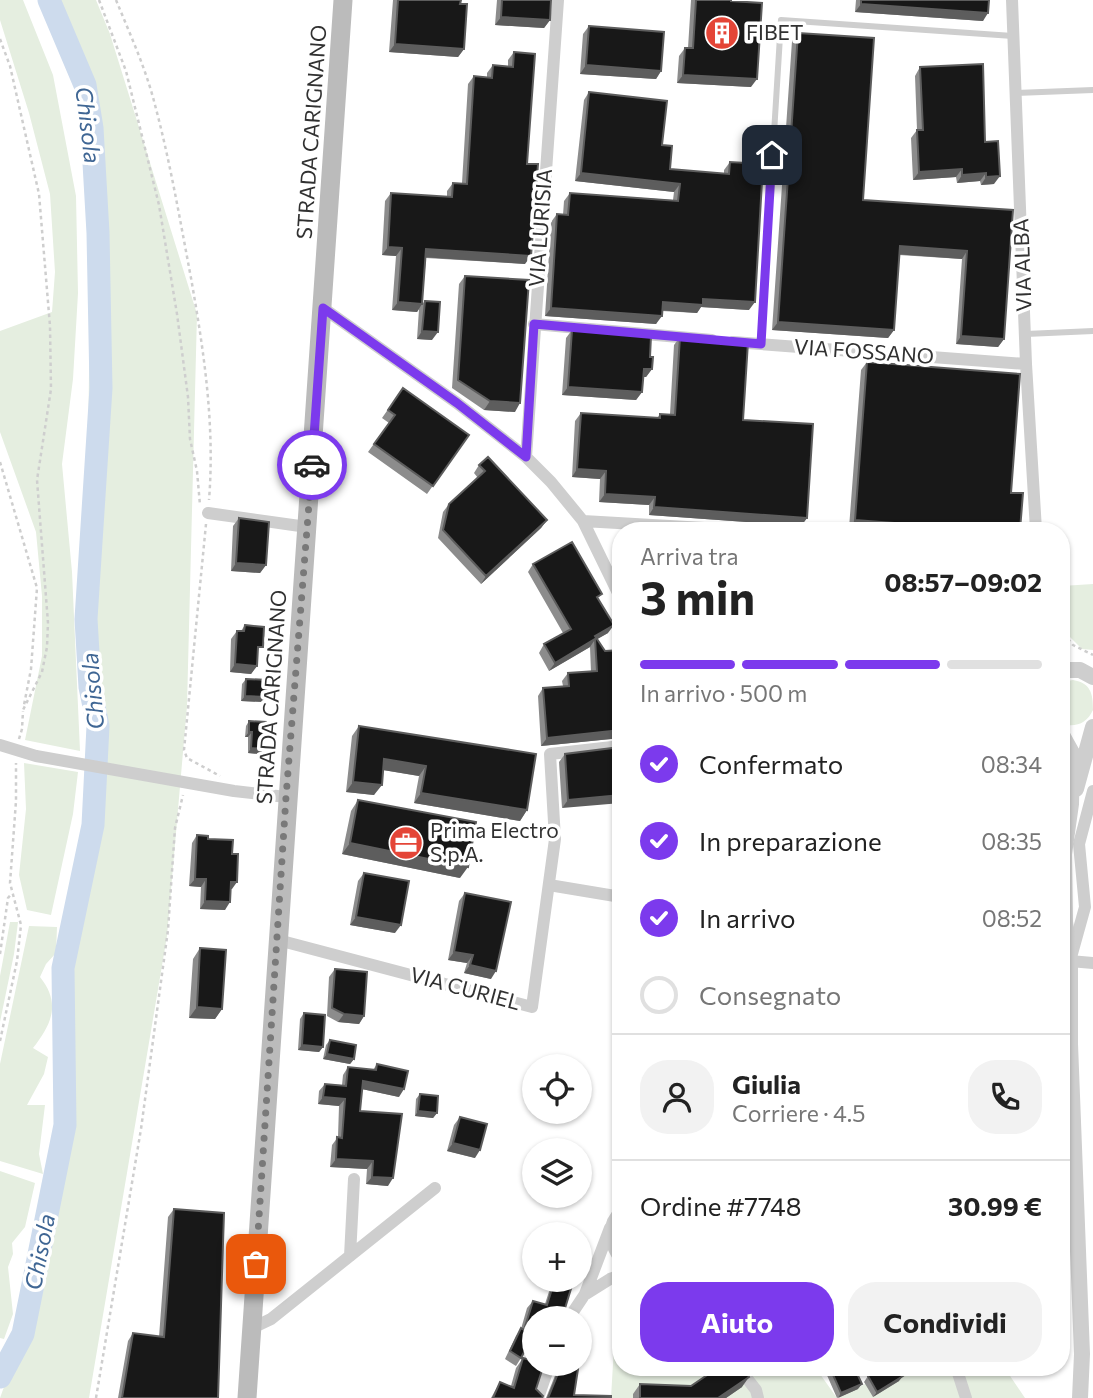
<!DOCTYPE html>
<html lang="it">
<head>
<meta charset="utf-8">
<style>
	body { margin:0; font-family:Commissioner,sans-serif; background:#f2f2f2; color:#222; height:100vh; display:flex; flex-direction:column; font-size:26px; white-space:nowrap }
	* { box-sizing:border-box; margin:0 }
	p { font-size:23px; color:#767676 }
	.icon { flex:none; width:38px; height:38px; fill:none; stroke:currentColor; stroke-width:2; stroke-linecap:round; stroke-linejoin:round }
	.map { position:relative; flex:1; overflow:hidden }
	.details { position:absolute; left:612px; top:522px; width:458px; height:854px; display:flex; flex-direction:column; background:#fff; border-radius:28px; box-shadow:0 2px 5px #0004 }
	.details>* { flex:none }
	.tools { position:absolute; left:522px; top:1054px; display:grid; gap:14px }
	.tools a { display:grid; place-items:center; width:70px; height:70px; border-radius:50%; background:#fff; box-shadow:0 2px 5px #0004; font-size:35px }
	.pin { position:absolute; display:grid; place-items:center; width:60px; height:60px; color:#fff; margin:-30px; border-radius:14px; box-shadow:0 4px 10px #0006 }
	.courier { position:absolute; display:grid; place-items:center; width:70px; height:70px; margin:-35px; border:5px solid #7c3aed; border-radius:50%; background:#fff; color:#222; box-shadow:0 2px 9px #0007 }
	.summary em { font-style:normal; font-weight:700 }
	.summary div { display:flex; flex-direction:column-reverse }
	.summary { display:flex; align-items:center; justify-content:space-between; height:119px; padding:0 28px }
	h1 { font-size:46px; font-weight:700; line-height:52px }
	.bar { display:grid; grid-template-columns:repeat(4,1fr); gap:10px 7px; align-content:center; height:84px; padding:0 28px }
	.bar i { height:9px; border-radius:5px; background:#e0e0e0 }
	.bar .current { background:#7c3aed }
	.bar p { grid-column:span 4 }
	.line { display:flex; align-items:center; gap:18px; padding:0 28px; border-top:2px solid #e0e0e0 }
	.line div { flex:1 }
	.round { display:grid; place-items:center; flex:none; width:74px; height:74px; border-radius:28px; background:#f2f2f2 }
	ol { padding:0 28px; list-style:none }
	li { display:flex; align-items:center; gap:21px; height:77px }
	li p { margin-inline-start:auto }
	li .icon { padding:7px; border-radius:50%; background:#7c3aed; color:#fff; stroke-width:4 }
	li:last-child { color:#767676 }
	li i { width:38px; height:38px; border:4px solid #e0e0e0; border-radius:50% }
	.action { display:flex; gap:14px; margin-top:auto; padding:14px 28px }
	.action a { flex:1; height:80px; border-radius:28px; background:#7c3aed; color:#fff; font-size:28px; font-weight:700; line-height:80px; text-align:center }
	.action a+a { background:#f2f2f2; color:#222 }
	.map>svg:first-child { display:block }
	.green { fill:#e5eee0 }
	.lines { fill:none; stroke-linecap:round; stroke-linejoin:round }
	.river { stroke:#cddbed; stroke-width:23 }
	.path { stroke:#cecece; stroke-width:2.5; stroke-dasharray:3.5 3.5; stroke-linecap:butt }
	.service { stroke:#cecece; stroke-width:6 }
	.minor { stroke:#cecece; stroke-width:12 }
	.tertiary { stroke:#cecece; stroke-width:16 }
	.secondary { stroke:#bbb; stroke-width:19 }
	.wall { fill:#8c8c8c }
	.shaded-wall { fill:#5d5d5d }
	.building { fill:#181818; stroke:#5d5d5d; stroke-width:2 }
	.done { stroke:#797979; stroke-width:7; stroke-dasharray:0 12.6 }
	.route { stroke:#7c3aed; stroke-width:9 }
	.labels { text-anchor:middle; stroke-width:7; stroke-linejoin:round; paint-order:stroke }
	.poi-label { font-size:21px; fill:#313131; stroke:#fff; text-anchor:start }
	.street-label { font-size:21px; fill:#313131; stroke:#fff }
	.water-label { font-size:23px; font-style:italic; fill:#3f6694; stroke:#fff }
</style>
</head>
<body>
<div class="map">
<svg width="1093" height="1398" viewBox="0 0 1093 1398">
	<rect width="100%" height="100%" fill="#fff"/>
	<path class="green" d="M0 0H23L53 75 76 196 78 293 73 379 62 464 72 572 80 751 25 740 42 656V596L36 532 0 432V331L52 312 55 272 50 194 29 113 0 20Z
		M45 0H96L110 34 197 314 187 706 167 936 89 1398H0L23 1334 65 1125 63 968 93 825 98 726 86 619 92 128Z
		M1093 584V650L1082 649 1069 636H1062V586Z
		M1073 680C1091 683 1093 694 1093 710 1087 723 1076 728 1062 724V682Z
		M24 763 78 772 73 814 51 915 27 910 19 875 26 809Z
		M10 922H18L14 954 0 1022V976Z
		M29 926 57 927 56 953 46 964 40 977C61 1003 52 1024 33 1048L48 1057 44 1074 27 1105H45L39 1154 43 1174 0 1161V1064Z
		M0 1171 35 1183 25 1227 12 1243 13 1254 8 1267 13 1314 4 1339 0 1338Z
		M621 1275V1367H815L837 1398H611L618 1277Z
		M898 1367H1004L1025 1398H838Z"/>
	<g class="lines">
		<path class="river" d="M0 1377 23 1334 65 1125 63 968 93 825 98 726 90 687 86 619 101 388 98 233 92 128 85 85 49 0"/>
		<path class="path" d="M99 0 126 71 159 205 177 314 188 397 190 439 197 471 200 505
			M116 0C130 34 146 69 155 105 170 161 180 220 191 278 204 352 215 425 209 500
			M0 39 10 66 39 194 50 326 51 389 37 480 48 623 47 647 42 672 23 710
			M0 462 37 588 31 669 24 705
			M206 524 184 750 187 758 220 776
			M1062 641 1067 638 1073 645 1093 655
			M19 739 22 729 23 711
			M0 954 8 898 12 893
			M0 1041 17 961 21 925 10 883 16 801V763
			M96 1398 141 1129 168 930 175 828 183 795"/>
		<path class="service" d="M1016 93 1093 90
			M1026 334 1093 331
			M761 344 781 20 1013 36"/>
		<path class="minor" d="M1012 0 1026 364 1036 530
			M323 308 457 403 526 457 551 482 583 521 621 599
			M534 324 712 340
			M733 342 1026 364
			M526 457 558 0
			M208 513 307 527
			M583 521 739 530
			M0 745 36 756 234 791 286 797
			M1093 791 1079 844 1085 907 1070 961 1093 963
			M549 885 621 897
			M278 940 532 1007 555 839 550 754 621 746
			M621 1211C605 1225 609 1245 621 1260
			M350 1256 354 1179
			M586 1294 610 1279 621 1275
			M569 1318 585 1294 610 1228
			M252 1328 271 1319 435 1188
			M738 1367 756 1390 758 1398
			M956 1367 966 1398
			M538 1398 550 1363"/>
		<path class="tertiary" d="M1062 670H1080L1093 677
			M1062 735 1072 753 1071 804 1064 854 1065 922 1070 961V1044L1082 1354 1080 1398
			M1076 789 1093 727"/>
		<path class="secondary" d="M247 1398 343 0"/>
	</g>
	<path class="wall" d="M393 0H461L464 49 458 57 389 52Z
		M497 0H551L550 20 544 28 495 25Z
		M691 0H731L751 87 677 83 679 56 685 48H688Z
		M856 0H989L983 21 855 12Z
		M589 26 661 71 656 79 580 74 583 34Z
		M798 33 863 200 1013 210 1004 339 998 347 956 344 962 259 899 255 894 330 888 338 772 330 792 41Z
		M514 52 527 164 525 264 426 258 422 304 425 301 432 340 417 339 419 309 417 312 392 310 396 256 382 255 385 201 391 193 447 197V191L453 183H462L468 84 474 76 487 77V73L493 65 508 66V60Z
		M920 67 985 142 994 184 981 185 980 181 957 183 956 177 913 180 911 138 917 130 915 76Z
		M589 92 662 145 670 169 724 174V170L730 162 749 310 701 307 697 313 662 311 656 324 545 316 551 222 557 214 563 215 564 201 570 193 673 200 674 192 575 181 584 100Z
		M465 276 515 412 484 410 452 388 459 284Z
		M572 330 650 357 652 369 646 377H643L642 392 636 400 562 395 566 338Z
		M680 337 743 420 807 518 801 526 649 515V505L599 502 600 479 572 477 575 421 581 413 657 418 660 414H670L674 345Z
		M867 362 1011 493 1020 530H876L849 528 861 370Z
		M403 388 469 435 427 494 368 452 389 423 382 418Z
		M479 465 547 520 541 528 481 584 438 538 443 512 449 504 478 478 474 473Z
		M239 518 266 565 260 573 231 571 233 526Z
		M533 564 602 594 598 598 608 633 597 639 605 651 621 650V738L541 746 538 696 543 688 563 686 562 681 568 673 591 672 590 647 549 671 539 653 544 644 563 633 528 572Z
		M245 625 258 654 257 666 251 674 230 672 231 639 237 631H241Z
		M246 679 268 697 264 702 241 701 242 684Z
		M249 721 264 749 260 754 248 753V737H245L246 726Z
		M359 726 527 810 520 821 414 803 419 776 383 770 374 795 346 792 352 736Z
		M621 747 562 808 559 762 565 754Z
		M358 800 460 878 342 854 351 811Z
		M197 835 208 839 232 889H230L225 910 200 909 201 887 189 886 192 843Z
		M364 873 395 933 350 925 358 881Z
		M465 893 491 979 464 973 467 963 448 960 459 901Z
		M200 948 222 1009 215 1019 189 1018 193 959Z
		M335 969 364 1016 359 1024 338 1022 327 1016 329 977Z
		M304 1013 323 1047 319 1052 298 1050 300 1019Z
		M330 1040 354 1059 350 1064 323 1059 326 1045Z
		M377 1064 399 1097 362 1089 360 1111 388 1186 366 1184 367 1169 330 1167 332 1145 338 1137 339 1106 318 1104 319 1091 325 1084 342 1085 343 1075 348 1067 373 1070Z
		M420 1094 437 1113 433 1118 415 1116 416 1099Z
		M460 1117 475 1158 447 1151 454 1125Z
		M174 1209 218 1398H118L128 1341 133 1333 159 1337 168 1217Z
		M553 1279H574L534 1318 521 1358 516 1366 505 1359 516 1336 521 1329 527 1308 533 1301 545 1304Z
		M523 1358 536 1389 542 1398H491L500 1382 511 1386 516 1368Z
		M561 1366 574 1395 611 1398H546L556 1373Z
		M830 1368 858 1389 837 1398 826 1373Z
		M868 1376 899 1381 873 1397 864 1382Z
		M640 1384 742 1387 726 1398H633V1394Z"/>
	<path class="shaded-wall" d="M861 4 988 13 983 21 855 12Z
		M501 17 550 20 544 28 495 25Z
		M395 44 464 49 458 57 389 52Z
		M586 65 661 71 656 79 580 74Z
		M683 75 757 79 751 87 677 83Z
		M962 169 956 177 913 180 919 172Z
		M581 173 680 184 674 192 575 181Z
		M986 173 980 181 957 183 962 175Z
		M1000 176 994 184 981 185 986 177Z
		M900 246 967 251 962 259 894 254Z
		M388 247 402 248 396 256 382 255Z
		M426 249 531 256 525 264 421 257Z
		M703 299 755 302 749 310 701 307 697 313 657 310 663 302Z
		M398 302 422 304 417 312 392 310Z
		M551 308 662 316 656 324 545 316Z
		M778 322 894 330 888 338 772 330Z
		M422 331 438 332 432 340 417 339Z
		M961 336 1004 339 998 347 956 344Z
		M644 369H652L646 377H638Z
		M568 387 642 392 636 400 562 395Z
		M490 401 520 403 515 412 484 410Z
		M577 469 606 471 600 479 572 477Z
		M605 494 655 497 649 505 599 502Z
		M654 507 807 518 801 526 649 515Z
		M547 520 541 528 481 584 486 576Z
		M855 520 986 530H876L849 528Z
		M236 563 266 565 260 573 231 571Z
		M614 625 608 633 594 641 590 647 549 671 555 663 595 636Z
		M235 664 257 666 251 674 230 672Z
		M245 696 268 697 264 702 241 701Z
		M621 730V738L541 746 547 738Z
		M249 732H252L248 737H245Z
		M251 748 264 749 260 754 248 753Z
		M384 759 426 766 419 776 377 769Z
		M353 782 382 785 374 795 346 792Z
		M421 793 527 810 520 821 414 803Z
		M621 795V803L562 808 568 800Z
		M350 843 468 867 460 878 342 854Z
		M195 879H206L201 887 189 886Z
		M231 882H237L232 889H226Z
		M205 901 230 902 225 910 200 909Z
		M356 917 401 925 395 933 350 925Z
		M454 952 473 955 467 963 448 960Z
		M470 965 496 971 491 979 464 973Z
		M197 1007 222 1009 215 1019 189 1018Z
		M344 1014 364 1016 359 1024 338 1022Z
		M302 1045 323 1047 319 1052 298 1050Z
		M327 1054 354 1059 350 1064 323 1059Z
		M363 1081 404 1089 399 1097 357 1088Z
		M323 1097 345 1099 339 1106 318 1104Z
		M418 1111 437 1113 433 1118 415 1116Z
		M453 1143 480 1150 475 1158 447 1151Z
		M336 1159 373 1161 367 1169 330 1167Z
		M372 1177 393 1178 388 1186 366 1184Z
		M903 1376 899 1381 873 1397 877 1392Z
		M749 1377 742 1387 726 1398H718Z
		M862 1384 858 1389 838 1398 841 1393Z"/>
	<path class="building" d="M398 0H461L460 4H467L464 49 395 44Z
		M502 0H551L550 20 501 17Z
		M696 0H731V1L762 3 757 79 683 75 685 48H693Z
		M861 0H989L988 13 861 4Z
		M589 26 664 32 661 71 586 65Z
		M798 33 874 38 863 200 1013 210 1004 339 961 336 967 251 900 246 894 330 778 322Z
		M514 52 535 54 527 164H538L531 256 426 249 422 304 398 302 402 248 388 247 391 193 452 197 453 183 467 184 474 76 492 78 493 65 513 67Z
		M983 64 985 142 998 141 1000 176 986 177V173L962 175V169L919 172 917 130H923L920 67Z
		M589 92 667 101 662 145 672 146 670 169 729 174 730 162 763 164 755 302 703 299V305L663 302 662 316 551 308 557 214 568 215 570 193 678 201 680 184 581 173Z
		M465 276 529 280 520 403 490 401 458 380Z
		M425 301 440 302 438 332 422 331Z
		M572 330 651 336 650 357H653L652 369H644L642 392 568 387Z
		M680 337 748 342 743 420 813 424 807 518 654 507 655 497 605 494 606 471 577 469 581 413 660 418V414L675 415Z
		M867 362 1020 374 1011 493H1023L1020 530H986L855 520Z
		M403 388 469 435 433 486 374 444 395 415 388 410Z
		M488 457 547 520 486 576 443 530 449 504 485 471 479 465Z
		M239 518 269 522 266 565 236 563Z
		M572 542 602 594 597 597 614 625 595 636 605 651 621 650V730L547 738 543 688 569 686 568 673 597 671 595 639 555 663 544 644 571 629 533 564Z
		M245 625 264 627 263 647H258L257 666 235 664 237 631H244Z
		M246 679 268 680V697L245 696Z
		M249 721 266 722 264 749 251 748 252 732H249Z
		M359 726 536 754 527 810 421 793 426 766 384 759 382 785 353 782Z
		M621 747V795L568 800 565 754Z
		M358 800 476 822 468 867 350 843Z
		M197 835 208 836V839L233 840 232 854H238L237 882H231L230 902 205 901 206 879H195Z
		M364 873 409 881 401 925 356 917Z
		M465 893 511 902 496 971 470 965 473 955 454 952Z
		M200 948 226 950 222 1009 197 1007Z
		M335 969 367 972 364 1016 344 1014 332 1008Z
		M304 1013 325 1015 323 1047 302 1045Z
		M330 1040 356 1045 354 1059 327 1054Z
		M377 1064 408 1071 404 1089 363 1081 360 1111 402 1114 393 1178 372 1177 373 1161 336 1159 337 1137 342 1138 345 1099 323 1097 325 1084 346 1086 348 1067 376 1070Z
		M420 1094 438 1096 437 1113 418 1111Z
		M460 1117 487 1124 480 1150 453 1143Z
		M174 1209 224 1213 218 1398H122L133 1333 164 1337Z
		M555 1279H574L562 1318H534V1333L521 1358 510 1351 521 1328 524 1330 533 1301 547 1305Z
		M523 1358 534 1361V1363L544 1364 536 1389 543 1396 542 1398H493L500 1382 514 1388Z
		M561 1366 578 1369 574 1395 611 1396V1398H548Z
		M719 1367H743L749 1377 718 1398H640V1384L691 1386Z
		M832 1367H854L862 1384 841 1393 830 1368Z
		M883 1367H898L903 1376 877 1392 868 1376Z"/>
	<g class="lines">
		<path class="done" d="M256 1264 286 797 312 465"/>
		<path class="route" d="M312 465 323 308 457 403 526 457 534 324 761 344 772 155"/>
	</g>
	<defs>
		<g id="building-disc" transform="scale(1.75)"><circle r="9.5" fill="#e44537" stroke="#fff"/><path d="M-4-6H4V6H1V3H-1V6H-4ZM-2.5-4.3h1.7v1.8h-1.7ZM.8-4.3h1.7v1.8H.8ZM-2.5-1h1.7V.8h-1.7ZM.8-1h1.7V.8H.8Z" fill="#fff"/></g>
		<g id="office-disc" transform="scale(1.75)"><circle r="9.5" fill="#e44537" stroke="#fff"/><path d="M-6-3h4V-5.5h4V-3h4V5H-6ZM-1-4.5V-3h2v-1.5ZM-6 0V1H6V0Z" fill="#fff"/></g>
	</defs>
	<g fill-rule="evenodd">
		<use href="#building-disc" x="722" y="33"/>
		<use href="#office-disc" x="406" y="843"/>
	</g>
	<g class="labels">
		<g class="poi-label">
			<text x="746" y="40">FIBET</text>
			<text x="430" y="838">Prima Electro<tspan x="430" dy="24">S.p.A.</tspan></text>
		</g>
		<g class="street-label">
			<text transform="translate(312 132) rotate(-86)" y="7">STRADA CARIGNANO</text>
			<text transform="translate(541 228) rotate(-86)" y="7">VIA LURISIA</text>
			<text transform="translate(1023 265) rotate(-92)" y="7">VIA ALBA</text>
			<text transform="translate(864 352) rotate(4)" y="7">VIA FOSSANO</text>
			<text transform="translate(272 697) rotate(-86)" y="7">STRADA CARIGNANO</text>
			<text transform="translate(465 989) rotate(15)" y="7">VIA CURIEL</text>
		</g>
		<g class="water-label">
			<text transform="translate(88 125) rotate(83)" y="8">Chisola</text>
			<text transform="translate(93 691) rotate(-95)" y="8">Chisola</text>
			<text transform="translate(40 1252) rotate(-79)" y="8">Chisola</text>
		</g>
	</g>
</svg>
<div class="tools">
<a><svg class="icon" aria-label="locate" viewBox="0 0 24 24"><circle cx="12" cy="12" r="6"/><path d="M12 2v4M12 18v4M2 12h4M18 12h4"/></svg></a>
<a><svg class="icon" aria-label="layers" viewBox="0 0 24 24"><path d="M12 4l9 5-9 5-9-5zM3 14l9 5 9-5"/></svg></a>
<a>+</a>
<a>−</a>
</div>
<div class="pin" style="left:256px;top:1264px;background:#ea580c"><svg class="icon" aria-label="bag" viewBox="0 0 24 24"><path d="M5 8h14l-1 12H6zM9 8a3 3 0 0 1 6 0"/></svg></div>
<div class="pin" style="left:772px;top:155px;background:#1f2937"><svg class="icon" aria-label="home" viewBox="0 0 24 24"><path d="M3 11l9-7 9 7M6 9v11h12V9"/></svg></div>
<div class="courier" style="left:312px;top:465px"><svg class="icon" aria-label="car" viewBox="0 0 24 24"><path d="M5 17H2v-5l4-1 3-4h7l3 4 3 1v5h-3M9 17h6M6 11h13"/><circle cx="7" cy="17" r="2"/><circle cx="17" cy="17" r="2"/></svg></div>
<section class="details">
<div class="summary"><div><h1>3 min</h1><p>Arriva tra</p></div><em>08:57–09:02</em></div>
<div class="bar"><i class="current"></i><i class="current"></i><i class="current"></i><i></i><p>In arrivo · 500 m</p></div>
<ol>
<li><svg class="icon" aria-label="check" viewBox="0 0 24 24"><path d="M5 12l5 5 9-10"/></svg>Confermato<p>08:34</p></li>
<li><svg class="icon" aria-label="check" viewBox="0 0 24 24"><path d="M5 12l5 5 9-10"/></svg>In preparazione<p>08:35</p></li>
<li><svg class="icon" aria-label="check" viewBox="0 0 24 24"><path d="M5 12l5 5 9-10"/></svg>In arrivo<p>08:52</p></li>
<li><i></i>Consegnato</li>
</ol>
<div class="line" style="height:126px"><a class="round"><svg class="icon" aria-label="person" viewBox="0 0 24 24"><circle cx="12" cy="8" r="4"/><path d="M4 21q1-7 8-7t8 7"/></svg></a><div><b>Giulia</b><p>Corriere · 4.5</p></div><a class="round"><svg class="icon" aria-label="phone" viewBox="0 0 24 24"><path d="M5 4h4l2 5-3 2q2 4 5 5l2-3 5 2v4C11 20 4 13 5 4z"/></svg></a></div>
<div class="line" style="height:91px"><div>Ordine #7748</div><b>30.99 €</b></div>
<div class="action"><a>Aiuto</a><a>Condividi</a></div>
</section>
</div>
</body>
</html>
